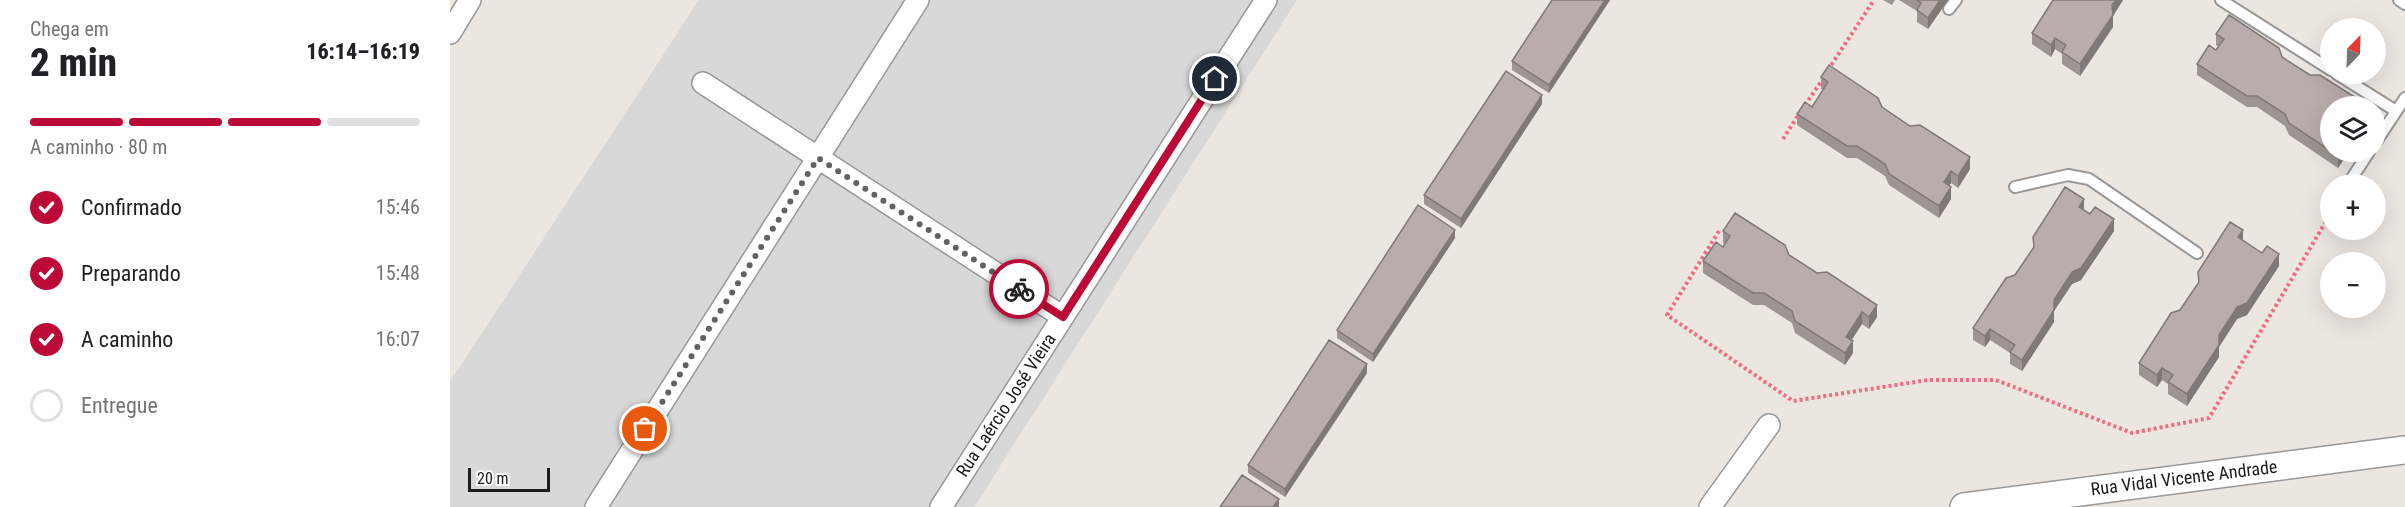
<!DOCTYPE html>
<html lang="pt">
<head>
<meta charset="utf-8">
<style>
	body { margin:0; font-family:"Roboto Condensed",sans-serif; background:#f6f6f6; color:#202124; height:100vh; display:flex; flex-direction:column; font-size:22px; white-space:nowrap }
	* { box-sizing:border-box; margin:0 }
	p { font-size:20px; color:#757577 }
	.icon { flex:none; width:33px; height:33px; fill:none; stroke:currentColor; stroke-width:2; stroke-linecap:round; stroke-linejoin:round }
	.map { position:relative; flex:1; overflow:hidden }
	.sheet { display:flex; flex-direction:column; background:#fff; width:450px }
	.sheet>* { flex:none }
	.needle { width:39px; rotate:23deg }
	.fabs { position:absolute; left:1870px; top:18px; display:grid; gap:12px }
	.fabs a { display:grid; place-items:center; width:66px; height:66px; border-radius:50%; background:#fff; box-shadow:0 6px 24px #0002; font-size:30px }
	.scale { position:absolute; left:18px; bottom:15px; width:82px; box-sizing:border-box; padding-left:6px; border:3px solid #1b1b1b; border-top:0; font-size:16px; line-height:21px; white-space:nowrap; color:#1b1b1b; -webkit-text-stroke:4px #fff; paint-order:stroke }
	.pin { position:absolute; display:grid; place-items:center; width:51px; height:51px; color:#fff; margin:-26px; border:3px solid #fff; border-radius:50%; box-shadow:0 2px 6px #0007 }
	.courier { position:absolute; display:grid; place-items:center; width:60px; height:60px; margin:-30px; border:4px solid #bc0a38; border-radius:50%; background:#fff; color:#222; box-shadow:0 2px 8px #0007 }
	.summary em { font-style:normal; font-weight:800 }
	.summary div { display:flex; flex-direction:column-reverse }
	.summary { display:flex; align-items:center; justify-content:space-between; height:102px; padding:0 30px }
	h1 { font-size:39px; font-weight:800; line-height:45px }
	.bar { display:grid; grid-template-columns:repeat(4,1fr); gap:9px 6px; align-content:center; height:72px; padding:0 30px }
	.bar i { height:8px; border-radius:4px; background:#e0e0e0 }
	.bar .selected { background:#bc0a38 }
	.bar p { grid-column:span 4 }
	ol { padding:0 30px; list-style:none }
	li { display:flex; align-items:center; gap:18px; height:66px }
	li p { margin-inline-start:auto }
	li .icon { padding:6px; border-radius:50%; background:#bc0a38; color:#fff; stroke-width:4 }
	li:last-child { color:#757577 }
	li i { width:33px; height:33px; border:3px solid #e0e0e0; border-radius:50% }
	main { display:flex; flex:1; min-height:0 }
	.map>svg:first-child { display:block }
	.residential { fill:#d9d8d8 }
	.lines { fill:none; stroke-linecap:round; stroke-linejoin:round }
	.service-casing { stroke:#989898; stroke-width:14 }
	.minor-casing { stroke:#989898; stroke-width:24 }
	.tertiary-casing { stroke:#989898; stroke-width:30 }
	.path { stroke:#f26c81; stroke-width:4; stroke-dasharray:3 3; stroke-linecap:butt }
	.service { stroke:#fff; stroke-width:10 }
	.minor { stroke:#fff; stroke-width:21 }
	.tertiary { stroke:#fff; stroke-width:27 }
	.wall { fill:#9e9593 }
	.shaded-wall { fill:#817978 }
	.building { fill:#b8adab; stroke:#817978; stroke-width:1.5 }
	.done { stroke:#646260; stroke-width:6; stroke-dasharray:0 10.8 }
	.route { stroke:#bc0a38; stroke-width:8 }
	.labels { text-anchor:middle; stroke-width:5; stroke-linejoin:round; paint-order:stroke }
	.street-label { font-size:18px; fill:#1b1b1b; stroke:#fff }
</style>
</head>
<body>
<main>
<section class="sheet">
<div class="summary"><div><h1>2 min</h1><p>Chega em</p></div><em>16:14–16:19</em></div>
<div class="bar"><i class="selected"></i><i class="selected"></i><i class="selected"></i><i></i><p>A caminho · 80 m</p></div>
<ol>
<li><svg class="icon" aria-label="check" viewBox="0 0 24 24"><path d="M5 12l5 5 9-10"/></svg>Confirmado<p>15:46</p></li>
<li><svg class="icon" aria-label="check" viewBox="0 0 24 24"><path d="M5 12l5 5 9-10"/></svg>Preparando<p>15:48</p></li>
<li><svg class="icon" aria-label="check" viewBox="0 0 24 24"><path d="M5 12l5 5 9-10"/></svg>A caminho<p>16:07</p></li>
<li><i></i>Entregue</li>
</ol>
</section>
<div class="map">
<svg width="1955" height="507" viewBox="0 0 1955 507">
	<rect width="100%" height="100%" fill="#ece6e1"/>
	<path class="residential" d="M249 0H847L524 507H0V382Z"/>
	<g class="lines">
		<g class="service-casing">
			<path id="service" d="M1771 0 1881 70
				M1949 0 1955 4
				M1499 9 1506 0
				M1887 74 1946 111
				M1926 142 1955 98
				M1900 181 1919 152
				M1565 187 1618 175 1639 179 1747 253"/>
		</g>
		<g class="minor-casing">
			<path id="minor" d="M0 33 20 0
				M253 83 613 317
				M146 507 468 0
				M491 507 816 0
				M1260 507 1319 425"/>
		</g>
		<g class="tertiary-casing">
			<path id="tertiary" d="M1514 507 1955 450"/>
		</g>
		<path class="path" d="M1378 70 1424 0
			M1355 105 1373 79
			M1333 139 1349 114
			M1269 231 1217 315 1343 401 1478 380H1546L1682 433 1759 418 1881 213"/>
		<use href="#service" class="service"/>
		<use href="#minor" class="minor"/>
		<use href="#tertiary" class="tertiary"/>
	</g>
	<path class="wall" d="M1102 0H1160L1099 93 1062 70V61Z
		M1433 0H1445L1442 5Z
		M1449 0H1498L1478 29 1467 22V11Z
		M1603 0H1673L1663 16V27L1630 76 1612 64V54L1605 49 1601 57 1582 44V33Z
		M1766 34 1832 57 1881 106 1896 152V156L1888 168 1839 135 1835 126 1807 107H1797L1747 75V64L1766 50 1768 47 1766 45Z
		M1371 77 1432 107 1520 169 1508 188 1501 183 1499 186 1501 199 1489 218 1439 185 1435 176 1407 158H1397L1347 125V114L1362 107 1373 90 1371 89Z
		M1092 104 1011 228 974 204V195Z
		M1634 210 1664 231 1631 280 1622 284 1604 311V322L1572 371 1560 364V353L1540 340 1535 347 1523 340V328L1565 275 1583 248V237Z
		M1273 231 1339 255 1427 317 1419 329 1412 324 1401 340 1403 353 1395 365 1345 333 1342 323 1314 305H1303L1253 273V261L1273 247 1275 244 1273 243Z
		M1005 238 923 362 887 338V330Z
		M1793 240 1829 266 1797 315 1787 319 1769 347V357L1737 406 1718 394V384L1712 380 1707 387 1689 375V363L1730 310 1748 283V272Z
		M917 373 835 497 798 473V465Z"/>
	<path class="shaded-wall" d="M1155 0H1160L1099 93V85Z
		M1490 0H1498L1478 29V18Z
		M1666 0H1673L1663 16V27L1630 76V64Z
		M1605 38V49L1601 57V45Z
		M1092 95V104L1011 228V219Z
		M1891 152H1896V156L1888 168V156Z
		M1520 157V169L1508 188V176Z
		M1501 171V183L1494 194V182Z
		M1501 187V199L1489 218V206Z
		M1634 199V211L1629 207Z
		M1664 219V231L1631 280 1622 284 1604 311V322L1572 371V360L1604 300 1622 272Z
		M1005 230V238L923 362V354Z
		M1793 230V242L1788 237Z
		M1829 254V266L1797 315 1787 319 1769 347V357L1737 406V394L1769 335 1787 307Z
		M1427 305V317L1419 329V317Z
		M1412 312V324L1396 349V337Z
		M1540 329V340L1535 347V336Z
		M1403 341V353L1395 365V353Z
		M917 364V373L835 497V489Z
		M1712 368V380L1707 387V375Z
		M829 499V507H823Z"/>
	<path class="building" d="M1102 0H1155L1099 85 1062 61Z
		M1467 0H1490L1478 18 1467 10 1471 3Z
		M1603 0H1666L1662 5 1663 15 1630 64 1612 52 1616 45 1605 38 1601 45 1582 33Z
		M1779 15 1829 48 1832 57 1860 75H1870L1919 106H1881V151L1839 123 1835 114 1807 96H1797L1747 64 1759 45 1766 50 1774 39 1766 34Z
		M1379 65 1428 98 1432 107 1460 126 1470 125 1520 157 1508 176 1501 171 1494 182 1501 187 1489 206 1439 174 1435 164 1407 146H1397L1347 114 1355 102 1362 107 1378 82 1371 77Z
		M1056 71 1092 95 1011 219 974 195Z
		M1882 152H1891L1888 156Z
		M1615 187 1634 199 1629 207 1640 214 1645 207 1664 219 1631 268 1622 272 1604 300V310L1572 360 1560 352 1565 345 1540 329 1535 336 1523 328 1556 278 1565 275 1584 247 1583 237Z
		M968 205 1005 230 923 354 887 330Z
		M1285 213 1335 245 1339 255 1367 273 1377 272 1427 305 1419 317 1412 312 1396 337 1403 341 1395 353 1345 321 1342 311 1314 293H1303L1253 261 1266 242 1273 247 1280 236 1273 231Z
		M1780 222 1793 230 1788 237 1812 253 1817 246 1829 254 1797 303 1787 307 1769 335V345L1737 394 1718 382 1723 375 1712 368 1707 375 1689 363 1721 313 1730 310 1749 282 1748 272Z
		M879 340 917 364 835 489 798 465Z
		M792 475 829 499 823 507H770Z"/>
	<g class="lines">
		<path class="done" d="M195 429 368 158 569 289"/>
		<path class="route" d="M569 289 613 317 765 79"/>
	</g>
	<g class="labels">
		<g class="street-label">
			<text transform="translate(556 405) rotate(-57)" y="6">Rua Laércio José Vieira</text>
			<text transform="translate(1734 478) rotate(-7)" y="6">Rua Vidal Vicente Andrade</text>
		</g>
	</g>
</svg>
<div class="fabs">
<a><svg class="needle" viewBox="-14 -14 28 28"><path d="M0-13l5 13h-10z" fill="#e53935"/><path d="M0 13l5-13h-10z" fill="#757577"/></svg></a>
<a><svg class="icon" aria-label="layers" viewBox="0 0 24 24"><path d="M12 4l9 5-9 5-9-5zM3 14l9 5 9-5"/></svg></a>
<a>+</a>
<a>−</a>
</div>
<div class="scale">20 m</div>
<div class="pin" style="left:195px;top:429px;background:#ea580c"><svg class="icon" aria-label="bag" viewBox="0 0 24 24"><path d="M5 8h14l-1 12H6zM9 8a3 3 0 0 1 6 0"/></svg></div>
<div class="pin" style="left:765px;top:79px;background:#1f2937"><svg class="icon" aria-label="home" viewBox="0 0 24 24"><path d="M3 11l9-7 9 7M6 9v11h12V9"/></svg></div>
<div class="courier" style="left:569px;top:289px"><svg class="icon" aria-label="bike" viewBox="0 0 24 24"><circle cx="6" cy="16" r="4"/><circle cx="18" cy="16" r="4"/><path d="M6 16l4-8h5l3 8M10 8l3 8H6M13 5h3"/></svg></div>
</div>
</main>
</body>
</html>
